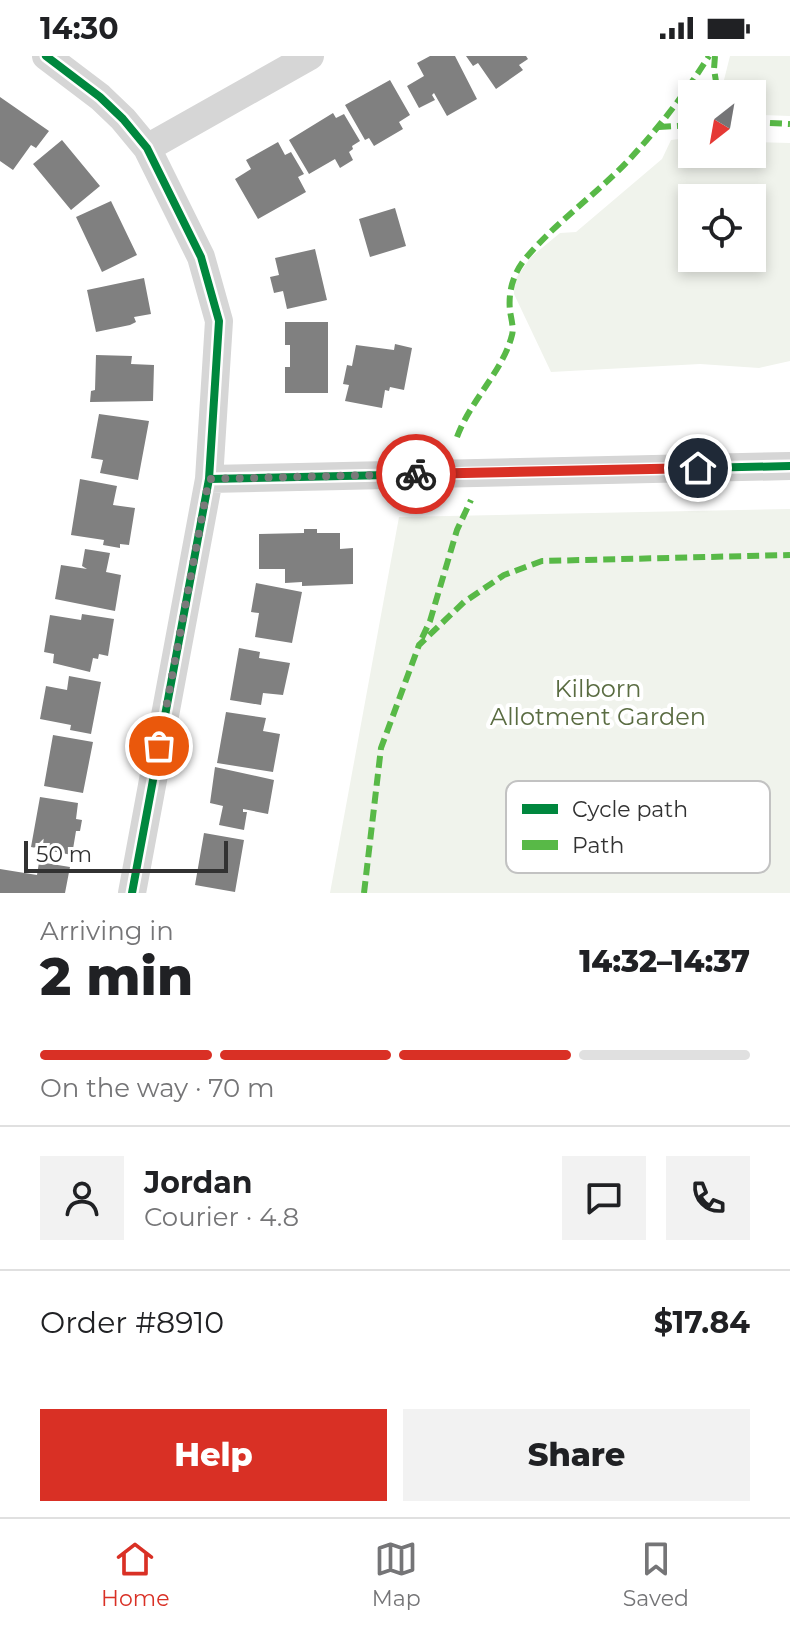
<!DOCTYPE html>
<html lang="en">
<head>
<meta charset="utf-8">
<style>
	body { margin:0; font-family:Montserrat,sans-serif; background:#f2f2f2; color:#202124; height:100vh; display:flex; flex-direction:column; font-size:30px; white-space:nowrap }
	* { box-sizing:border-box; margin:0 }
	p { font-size:26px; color:#757577 }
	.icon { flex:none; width:44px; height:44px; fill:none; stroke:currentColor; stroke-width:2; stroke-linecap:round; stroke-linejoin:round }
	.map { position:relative; height:837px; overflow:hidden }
	.details { display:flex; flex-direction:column; background:#fff; flex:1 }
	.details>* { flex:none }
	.needle { width:52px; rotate:211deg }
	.fabs { position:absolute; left:678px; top:24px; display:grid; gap:16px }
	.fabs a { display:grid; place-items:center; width:88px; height:88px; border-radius:0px; background:#fff; box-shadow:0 4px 12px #0003; font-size:40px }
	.scale { position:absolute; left:24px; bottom:20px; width:204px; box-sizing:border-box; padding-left:8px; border:4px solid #323232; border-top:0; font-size:22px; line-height:28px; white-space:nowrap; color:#323232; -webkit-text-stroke:6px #fff; paint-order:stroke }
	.pin { position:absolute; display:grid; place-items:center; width:68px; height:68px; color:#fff; margin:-34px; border:4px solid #fff; border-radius:50%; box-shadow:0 2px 8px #0007 }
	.courier { position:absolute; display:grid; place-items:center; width:80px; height:80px; margin:-40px; border:6px solid #d93025; border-radius:50%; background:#fff; color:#222; box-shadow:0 2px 10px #0007 }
	.headline em { font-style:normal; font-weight:800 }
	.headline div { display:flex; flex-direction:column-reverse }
	.headline { display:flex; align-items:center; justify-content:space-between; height:136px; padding:0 40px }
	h1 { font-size:52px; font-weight:800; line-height:60px }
	.bar { display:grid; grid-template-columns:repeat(4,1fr); gap:12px 8px; align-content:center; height:96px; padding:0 40px }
	.bar i { height:10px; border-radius:6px; background:#e0e0e0 }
	.bar .current { background:#d93025 }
	.bar p { grid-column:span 4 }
	.line { display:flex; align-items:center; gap:20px; padding:0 40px; border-top:2px solid #e0e0e0 }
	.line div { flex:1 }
	.round { display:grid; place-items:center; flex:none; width:84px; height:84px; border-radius:0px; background:#f2f2f2 }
	.button { display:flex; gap:16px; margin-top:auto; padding:16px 40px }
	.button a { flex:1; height:92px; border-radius:0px; background:#d93025; color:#fff; font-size:32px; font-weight:800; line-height:92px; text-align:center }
	.button a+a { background:#f2f2f2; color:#202124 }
	.status { display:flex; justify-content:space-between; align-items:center; height:56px; padding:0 40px; background:#fff; direction:ltr }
	.status svg { height:22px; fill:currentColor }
	.dock { display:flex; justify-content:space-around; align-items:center; height:112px; border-top:2px solid #e0e0e0; background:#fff; font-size:22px; color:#757577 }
	.dock a { display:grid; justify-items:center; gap:4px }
	.dock .current { color:#d93025 }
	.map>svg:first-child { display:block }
	.green { fill:#f0f3ec; fill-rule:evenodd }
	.building { fill:#808080 }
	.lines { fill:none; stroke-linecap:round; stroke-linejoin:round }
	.minor { stroke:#d6d6d6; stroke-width:28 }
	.quiet { stroke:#58b947; stroke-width:6; stroke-dasharray:12 6; stroke-linecap:butt }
	.cycleway-casing { stroke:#fff; stroke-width:13 }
	.cycleway { stroke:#00873e; stroke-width:8 }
	.done { stroke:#7a7a7a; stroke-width:8; stroke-dasharray:0 14.4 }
	.route { stroke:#d93025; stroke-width:10 }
	.labels { text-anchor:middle; stroke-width:8; stroke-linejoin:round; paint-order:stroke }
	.park-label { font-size:24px; fill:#5a6c42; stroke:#fff }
	.key { fill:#fff; stroke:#c2c2c2; stroke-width:2 }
	.key-label { font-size:22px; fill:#323232 }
</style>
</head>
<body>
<div class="status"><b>14:30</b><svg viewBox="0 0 49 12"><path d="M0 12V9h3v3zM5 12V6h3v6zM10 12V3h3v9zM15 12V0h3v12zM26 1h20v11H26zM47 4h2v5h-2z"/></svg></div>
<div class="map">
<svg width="790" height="837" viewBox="0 0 790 837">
	<rect width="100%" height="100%" fill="#fff"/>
	<path class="green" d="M730 0H790V60L759 59 752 54V38H729L724 24Z
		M679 83 692 84V98H752V86L790 87V305L759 312 700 308 551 316 514 238V225L531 201 560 177 576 176 662 103 671 84ZM752 142V202H692V142Z
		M790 453V837H330L399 461Z"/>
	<path class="building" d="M430 0H455L477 43 447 60 434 37 432 39 435 44 419 52 407 30 424 20 417 7Z
		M466 0H526L528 3 519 9 523 14 496 33 478 7 473 10Z
		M390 24 410 59 399 66 403 73 374 90 369 82 365 84 345 49Z
		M0 41 49 75 36 92 31 89 13 114 0 105Z
		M333 57 336 62 344 58 360 85 352 90 353 93 349 96 353 104 340 112 335 103 309 118 289 84Z
		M62 84 100 130 71 154 33 108Z
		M278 86 285 99 291 96 304 118 298 121 306 136 258 163 235 123 251 113 246 104Z
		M111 145 137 199 102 216 76 161Z
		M395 152 406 190 370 201 359 163Z
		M315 193 327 244 287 253 283 235 274 237 270 221 279 219 275 202Z
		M144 222 151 258 134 261 136 266 130 269 96 276 87 234Z
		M285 266H328V337H285V311H290V289H285Z
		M395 288 412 292 404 334 390 331 389 335 385 334 382 352 345 345 349 329 343 328 347 309 352 310 356 289 394 294Z
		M96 299 132 300 131 308 154 309 153 345 90 346 91 335 95 334Z
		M99 358 149 365 138 424 100 417 103 404 91 402Z
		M80 423 117 430 113 449 135 452 129 489 120 488V492L103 489 104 484 71 479Z
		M304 473H317V477H340V493L353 492V528L302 530V526L285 527V513H259V478L304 477Z
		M85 493 110 497 106 516 121 519 115 555 55 543 61 509 87 513 82 510Z
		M256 527 302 536 292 587 255 581 259 557 251 556Z
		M82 558 114 563 108 600 99 598 98 603 93 602 90 616 53 607 54 598 44 596 50 559 81 564Z
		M239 592 260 596 259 602 290 607 283 639 263 637 261 649 230 644Z
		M69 620 101 626 91 678 70 674 71 669 40 663 46 630 67 634Z
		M226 656 266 662 263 675 280 678 273 716 217 707Z
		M53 679 93 686 83 737 44 730Z
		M215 711 274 724 268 758 243 753V756H247L244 774 219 769 223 750 210 747Z
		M40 741 78 747 76 763 82 764 80 775H76L72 799 31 791Z
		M204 777 244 784 235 836 195 829Z
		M39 806 70 811 65 837H0V813L37 819Z"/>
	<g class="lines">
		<path class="minor" d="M46 0 100 41 123 63 147 92 201 201 219 265 209 423 132 837
			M147 92 310 0
			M209 423 790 410"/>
		<path class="quiet" d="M715 0 714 13 718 38
			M752 66 790 68
			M659 71 692 69
			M457 381C470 345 503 315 512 279 514 272 511 262 510 255 508 236 513 218 525 203 555 167 594 140 627 106 658 73 685 38 709 0
			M422 582 430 565 457 474 471 444
			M364 837 381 692 419 589 464 546 504 519 542 505 790 499"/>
		<g class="cycleway-casing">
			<path id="cycleway" d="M46 0 100 41 123 63 147 92 201 201 219 265 209 423 132 837
				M209 423 790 410"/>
		</g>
		<use href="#cycleway" class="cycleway"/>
	</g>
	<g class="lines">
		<path class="done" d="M159 690 209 423 416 418"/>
		<path class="route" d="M416 418 698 412"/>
	</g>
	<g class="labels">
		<g class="park-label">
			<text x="598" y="641">Kilborn<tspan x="598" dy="28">Allotment Garden</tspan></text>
		</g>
	</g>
	<rect x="506" y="725" width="264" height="92" rx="12" class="key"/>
	<rect x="522" y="748" width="36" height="10" fill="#00873e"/>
	<rect x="522" y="784" width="36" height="10" fill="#58b947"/>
	<g class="key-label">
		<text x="572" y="761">Cycle path</text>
		<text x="572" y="797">Path</text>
	</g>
</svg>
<div class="fabs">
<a><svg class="needle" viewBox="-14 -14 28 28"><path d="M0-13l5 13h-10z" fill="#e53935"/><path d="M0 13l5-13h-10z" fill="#757577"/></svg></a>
<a><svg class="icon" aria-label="locate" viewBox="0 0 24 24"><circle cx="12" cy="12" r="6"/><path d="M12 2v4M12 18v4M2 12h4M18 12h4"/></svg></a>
</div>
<div class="scale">50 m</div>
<div class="pin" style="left:159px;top:690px;background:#ea580c"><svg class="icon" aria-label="bag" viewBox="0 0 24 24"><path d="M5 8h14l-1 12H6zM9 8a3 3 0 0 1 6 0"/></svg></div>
<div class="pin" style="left:698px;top:412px;background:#1f2937"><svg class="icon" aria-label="home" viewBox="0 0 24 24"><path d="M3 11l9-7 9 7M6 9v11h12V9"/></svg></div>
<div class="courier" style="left:416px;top:418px"><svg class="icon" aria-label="bike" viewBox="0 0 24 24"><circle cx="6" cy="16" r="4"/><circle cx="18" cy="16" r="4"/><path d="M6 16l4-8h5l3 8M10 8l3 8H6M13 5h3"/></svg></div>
</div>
<section class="details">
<div class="headline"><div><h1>2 min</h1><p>Arriving in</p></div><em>14:32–14:37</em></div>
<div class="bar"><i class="current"></i><i class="current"></i><i class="current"></i><i></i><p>On the way · 70 m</p></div>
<div class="line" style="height:144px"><a class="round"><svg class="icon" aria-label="person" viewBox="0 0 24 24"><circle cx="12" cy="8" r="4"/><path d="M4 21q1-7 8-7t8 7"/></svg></a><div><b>Jordan</b><p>Courier · 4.8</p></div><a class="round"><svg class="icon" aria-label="chat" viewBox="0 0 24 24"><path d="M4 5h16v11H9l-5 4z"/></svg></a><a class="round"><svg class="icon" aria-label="phone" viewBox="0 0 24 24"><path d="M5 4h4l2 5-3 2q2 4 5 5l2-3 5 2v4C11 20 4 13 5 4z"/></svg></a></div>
<div class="line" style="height:104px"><div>Order #8910</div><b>$17.84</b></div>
<div class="button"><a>Help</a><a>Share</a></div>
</section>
<nav class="dock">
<a class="current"><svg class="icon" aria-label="home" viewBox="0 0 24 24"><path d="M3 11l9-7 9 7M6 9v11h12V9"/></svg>Home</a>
<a><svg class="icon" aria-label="map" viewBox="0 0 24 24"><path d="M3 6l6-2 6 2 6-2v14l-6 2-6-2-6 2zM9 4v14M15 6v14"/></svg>Map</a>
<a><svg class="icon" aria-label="saved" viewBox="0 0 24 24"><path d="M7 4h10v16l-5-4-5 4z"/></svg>Saved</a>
</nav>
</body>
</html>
